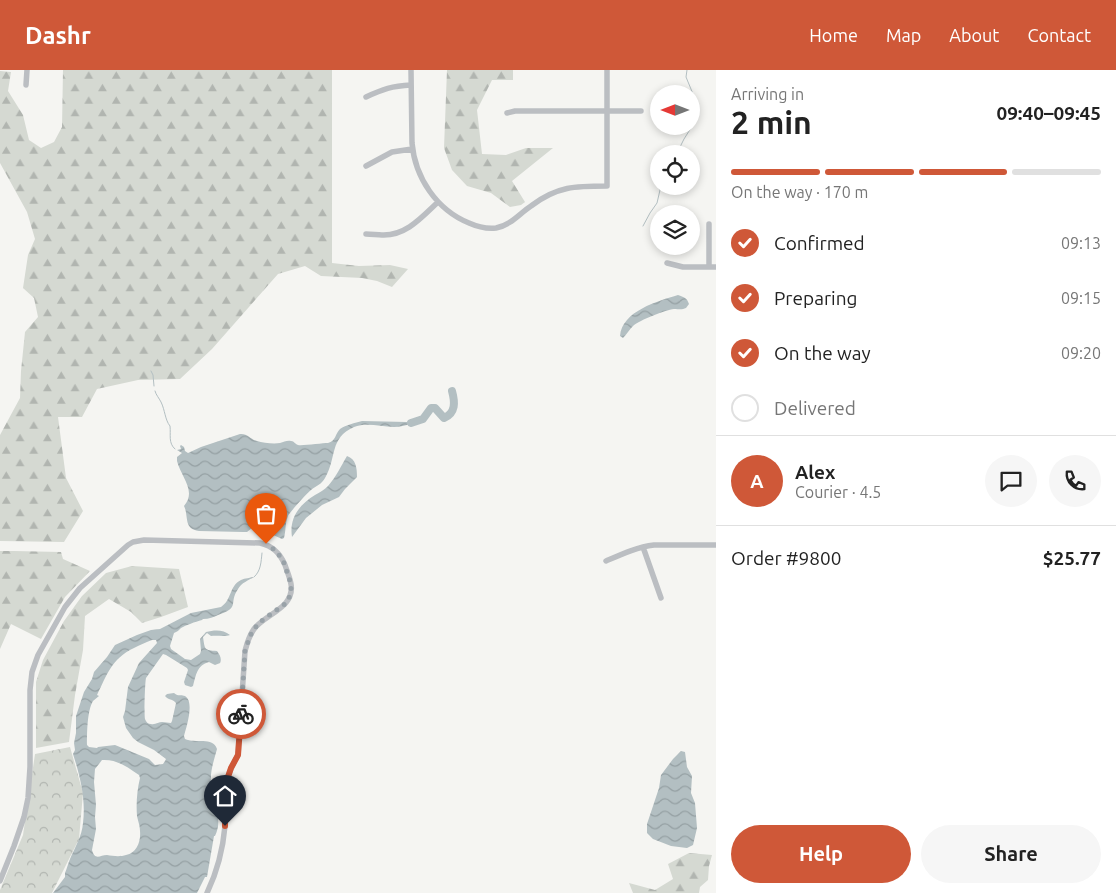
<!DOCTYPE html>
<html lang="en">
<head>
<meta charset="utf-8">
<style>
	body { margin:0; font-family:Ubuntu,sans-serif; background:#f6f6f6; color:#222; height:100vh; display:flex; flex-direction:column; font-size:19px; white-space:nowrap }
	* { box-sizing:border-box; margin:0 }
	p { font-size:16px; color:#767676 }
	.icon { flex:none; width:28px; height:28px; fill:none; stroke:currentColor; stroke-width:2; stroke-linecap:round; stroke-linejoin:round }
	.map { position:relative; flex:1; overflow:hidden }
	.details { display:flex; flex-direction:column; background:#fff; width:400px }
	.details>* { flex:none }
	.needle { width:32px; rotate:270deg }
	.fabs { position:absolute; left:650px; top:15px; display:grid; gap:10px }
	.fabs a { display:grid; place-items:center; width:50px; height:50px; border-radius:50%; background:#fff; box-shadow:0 2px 8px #0003; font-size:25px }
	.pin { position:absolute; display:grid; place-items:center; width:42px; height:42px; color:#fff; margin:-51px -21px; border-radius:50% 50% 50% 0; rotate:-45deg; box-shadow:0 0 5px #0007 }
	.pin .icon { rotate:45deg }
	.courier { position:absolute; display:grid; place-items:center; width:50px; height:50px; margin:-25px; border:4px solid #cf5838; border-radius:50%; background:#fff; color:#222; box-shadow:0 1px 6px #0007 }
	.overview em { font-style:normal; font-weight:700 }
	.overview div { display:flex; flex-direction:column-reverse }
	.overview { display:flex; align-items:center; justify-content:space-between; height:85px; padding:0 15px }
	h1 { font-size:32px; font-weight:700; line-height:38px }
	.bar { display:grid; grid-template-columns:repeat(4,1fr); gap:8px 5px; align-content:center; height:60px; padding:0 15px }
	.bar i { height:6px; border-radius:4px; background:#e0e0e0 }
	.bar .selected { background:#cf5838 }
	.bar p { grid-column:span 4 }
	.line { display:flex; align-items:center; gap:12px; padding:0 15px; border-top:1px solid #e0e0e0 }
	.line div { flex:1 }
	.round { display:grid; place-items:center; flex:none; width:52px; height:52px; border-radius:26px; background:#f6f6f6 }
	ol { padding:0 15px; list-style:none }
	li { display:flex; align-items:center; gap:15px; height:55px }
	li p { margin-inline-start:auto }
	li .icon { padding:5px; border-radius:50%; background:#cf5838; color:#fff; stroke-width:4 }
	li:last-child { color:#767676 }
	li i { width:28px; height:28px; border:2px solid #e0e0e0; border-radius:50% }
	.primary-button { display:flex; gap:10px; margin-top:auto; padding:10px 15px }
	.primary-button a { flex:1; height:58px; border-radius:30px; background:#cf5838; color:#fff; font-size:20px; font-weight:700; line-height:58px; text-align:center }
	.primary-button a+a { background:#f6f6f6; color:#222 }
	header { display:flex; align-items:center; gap:30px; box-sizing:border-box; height:70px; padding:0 25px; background:#cf5838; color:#fff }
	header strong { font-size:24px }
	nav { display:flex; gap:28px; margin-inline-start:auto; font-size:18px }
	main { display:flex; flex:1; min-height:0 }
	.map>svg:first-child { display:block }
	.forest { fill:url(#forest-firs) }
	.park { fill:url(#park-crowns) }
	.water { fill:url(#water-waves); fill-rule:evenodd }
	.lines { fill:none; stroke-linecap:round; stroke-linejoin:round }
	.stream { stroke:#b3bfc2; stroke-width:1 }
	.river { stroke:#b3bfc2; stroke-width:8 }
	.minor { stroke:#bbbec2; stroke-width:5.5 }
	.done { stroke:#99a2a8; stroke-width:5; stroke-dasharray:0 9 }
	.route { stroke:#cf5838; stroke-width:6 }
</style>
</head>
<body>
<header>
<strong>Dashr</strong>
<nav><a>Home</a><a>Map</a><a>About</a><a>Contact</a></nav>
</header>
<main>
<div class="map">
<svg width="716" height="823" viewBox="0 0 716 823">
	<defs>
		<pattern id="forest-firs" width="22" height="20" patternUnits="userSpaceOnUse" patternTransform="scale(1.25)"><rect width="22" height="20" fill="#d5d9d2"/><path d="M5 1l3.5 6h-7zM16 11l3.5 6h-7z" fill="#b1b5b0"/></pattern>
		<pattern id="park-crowns" width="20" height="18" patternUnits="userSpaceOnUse" patternTransform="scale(1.25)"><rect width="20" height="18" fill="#d5d9d2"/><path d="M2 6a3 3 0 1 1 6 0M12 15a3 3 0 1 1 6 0" fill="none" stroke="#b1b5b0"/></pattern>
		<pattern id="water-waves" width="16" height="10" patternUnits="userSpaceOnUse" patternTransform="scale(1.25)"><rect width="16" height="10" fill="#b3bfc2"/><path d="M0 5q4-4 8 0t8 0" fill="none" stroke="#95a0a3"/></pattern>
	</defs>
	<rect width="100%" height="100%" fill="#f5f5f2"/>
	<path class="forest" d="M63 0H332V193L359 196 390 195 408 199 392 217 377 211 362 208 321 206 305 196 278 204 212 279 180 309 138 310 97 319 82 347H58L66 408 83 441 64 472 0 471V365L20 328 21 301 25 262 38 247 34 228 23 218 28 185 35 169 27 142 0 93V1L11 2 8 21 23 45 29 70 41 78 54 72 62 57Z
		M447 0H513V10H492L477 40 482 84 506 85 526 78H553L512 111 525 132 521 135 510 137 491 123 467 116 452 100 444 78Z
		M0 481H14L61 482 63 489 90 501 65 527 41 569 11 554 0 579Z
		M132 496 179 499 188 537 161 547 142 553 131 542 109 529 85 546 83 580 75 625 69 672 36 678V612L43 590 64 551 82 526 106 503Z
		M689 783 712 785 709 796 708 810 700 817 699 823H633L629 813 655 820 673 809 668 794Z"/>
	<path class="park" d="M70 677 83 723 79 769 52 823H0V820L23 765 35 684Z"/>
	<path class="water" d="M678 225C684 227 687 228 689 234L686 238C682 240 679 239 674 239 665 240 640 250 633 256 629 260 627 264 623 268L620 266C622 241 658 231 678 225Z
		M362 351 407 352 411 353C393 363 372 350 354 357 329 368 337 388 325 408 322 414 316 416 311 420 308 422 289 443 288 446 285 453 286 461 284 468L282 469 271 464 256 463 252 458 247 462H243L199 461C183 459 189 446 184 436 197 421 181 407 177 391V387L182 383 177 380 181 379 180 376 181 375 184 377 185 381 188 383 201 377 240 364C247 363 250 369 257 371 263 373 274 374 280 373 284 372 287 370 291 371 294 371 295 374 298 375 302 376 323 373 328 373 336 371 335 364 340 359 346 355 355 353 362 351Z
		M347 386C356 389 357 398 357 407L345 419 339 427 322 435 306 448 292 467C289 448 299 435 315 425 320 422 324 420 328 416 336 407 341 396 347 386Z
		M254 507C249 510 241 513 238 519 228 534 241 537 218 545 214 547 209 549 203 549L202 550C195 552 186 555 181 558 179 560 177 562 174 563L170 576 171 579 185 589 191 590 200 584 201 581 200 569 206 562C214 560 223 559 230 565 224 567 217 565 211 566L207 563 203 567C205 580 204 580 217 581 220 585 222 589 220 593L215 595 209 592C197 595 196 605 193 616L191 617 185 615 184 612 188 600 187 598 166 585 163 584 146 608C145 612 144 645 145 649 146 652 148 654 151 654 155 655 159 652 162 652 165 652 168 653 171 653L172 651 176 633C173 629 168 630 165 626L167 624 174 623C179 627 180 624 185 626 195 632 186 658 184 666L185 669C195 674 213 666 217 679 214 690 210 701 211 713 212 732 224 748 215 766H214L207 807H205L197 823H53L65 807V803C67 798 68 794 70 789 75 777 82 766 83 753 86 729 80 706 73 684L75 680 74 673 76 663V646L84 622 92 609 94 602 107 587 115 575 137 565 151 560 160 559 191 543 221 537C232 530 229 516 241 510 245 508 250 508 254 507ZM152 570H156L157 573 139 593 128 617 125 641 123 647 126 658 133 668 138 672 154 680 166 689 165 691 163 694 155 695 149 689 115 675 98 677 97 678 89 677 87 675C87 664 87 641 93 631 95 629 97 628 99 626L97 625C107 605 111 589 134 578 140 575 146 572 152 570ZM102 690C117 689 127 697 139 705L140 708C137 720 136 734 137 746 138 751 140 756 140 761 141 771 137 783 126 785 120 787 113 786 107 785 100 785 95 791 92 780L96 759 95 747 96 735 94 712 95 699Z
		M681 681 685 682 687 697 692 706 691 723 695 733 697 758 693 775 687 778 671 776 653 769 647 763V754L659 718 661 705 673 689Z"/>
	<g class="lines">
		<path class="stream" d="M673 84 678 81 684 69 696 50 693 24 686 7 687 0
			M643 156 650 143 657 133 660 120 656 113V99L659 93
			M151 301 153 305 154 316
			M155 321C156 325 159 328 161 332 165 340 165 350 170 356 171 365 168 373 175 379
			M254 507C261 501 261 492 262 483"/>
		<path class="river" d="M411 353 423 349 431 338H435L444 348C456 343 455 332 452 321"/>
		<path class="minor" d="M411 0 412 73C415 108 437 140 469 153 478 157 487 159 496 158 511 155 519 144 531 136 557 116 576 116 607 116V0
			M26 15 27 0
			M366 27C383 19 392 16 411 15
			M507 43 515 41H641
			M366 96 392 82 412 79
			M709 154V197
			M366 164C372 164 377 165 382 165 406 166 422 147 438 132
			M667 193 683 197H716
			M643 477 661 528
			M606 491C622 484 637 477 654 475H716
			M0 811 14 776 24 747 28 728 30 697V620L32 602 38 585 65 537 80 518 128 475 133 472 144 470 260 473C273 476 280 483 285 495 287 501 290 508 291 514 295 538 265 544 254 559 249 566 247 573 245 581L238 685C233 694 228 703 226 713 223 727 226 742 225 756 223 779 217 802 207 823"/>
	</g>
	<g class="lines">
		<path class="done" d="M241 644 245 581 250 566 254 559 260 552 285 534 289 528 291 522V514L283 490 275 480 266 474"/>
		<path class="route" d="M225 756V716L231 698 238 685 241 644"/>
	</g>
</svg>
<div class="fabs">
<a><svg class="needle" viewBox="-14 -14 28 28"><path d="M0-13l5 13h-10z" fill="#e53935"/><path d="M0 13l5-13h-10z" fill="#767676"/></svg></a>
<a><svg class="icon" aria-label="locate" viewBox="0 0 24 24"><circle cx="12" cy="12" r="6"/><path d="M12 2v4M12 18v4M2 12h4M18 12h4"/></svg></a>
<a><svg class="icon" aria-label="layers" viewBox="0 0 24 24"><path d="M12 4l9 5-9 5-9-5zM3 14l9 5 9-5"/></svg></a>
</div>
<div class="pin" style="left:266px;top:474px;background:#ea580c"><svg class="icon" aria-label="bag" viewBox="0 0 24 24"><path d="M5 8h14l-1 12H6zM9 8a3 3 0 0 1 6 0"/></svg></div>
<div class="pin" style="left:225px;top:756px;background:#1f2937"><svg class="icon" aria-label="home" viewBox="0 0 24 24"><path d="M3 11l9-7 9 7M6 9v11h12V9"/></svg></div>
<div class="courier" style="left:241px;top:644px"><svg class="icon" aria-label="bike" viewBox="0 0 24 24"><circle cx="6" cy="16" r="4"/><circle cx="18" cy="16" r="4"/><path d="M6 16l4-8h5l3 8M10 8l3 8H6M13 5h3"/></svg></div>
</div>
<section class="details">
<div class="overview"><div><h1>2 min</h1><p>Arriving in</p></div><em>09:40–09:45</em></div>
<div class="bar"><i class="selected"></i><i class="selected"></i><i class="selected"></i><i></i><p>On the way · 170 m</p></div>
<ol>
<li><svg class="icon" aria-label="check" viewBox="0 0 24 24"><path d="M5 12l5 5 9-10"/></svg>Confirmed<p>09:13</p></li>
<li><svg class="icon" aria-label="check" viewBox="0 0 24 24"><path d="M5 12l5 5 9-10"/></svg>Preparing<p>09:15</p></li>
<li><svg class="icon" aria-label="check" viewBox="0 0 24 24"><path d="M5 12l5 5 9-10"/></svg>On the way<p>09:20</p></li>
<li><i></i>Delivered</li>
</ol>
<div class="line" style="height:90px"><b class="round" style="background:#cf5838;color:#fff">A</b><div><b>Alex</b><p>Courier · 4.5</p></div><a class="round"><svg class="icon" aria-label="chat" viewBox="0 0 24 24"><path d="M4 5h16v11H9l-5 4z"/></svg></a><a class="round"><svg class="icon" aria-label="phone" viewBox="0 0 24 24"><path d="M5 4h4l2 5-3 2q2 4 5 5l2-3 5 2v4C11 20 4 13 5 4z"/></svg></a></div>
<div class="line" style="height:65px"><div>Order #9800</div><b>$25.77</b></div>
<div class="primary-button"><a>Help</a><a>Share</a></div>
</section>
</main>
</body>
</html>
